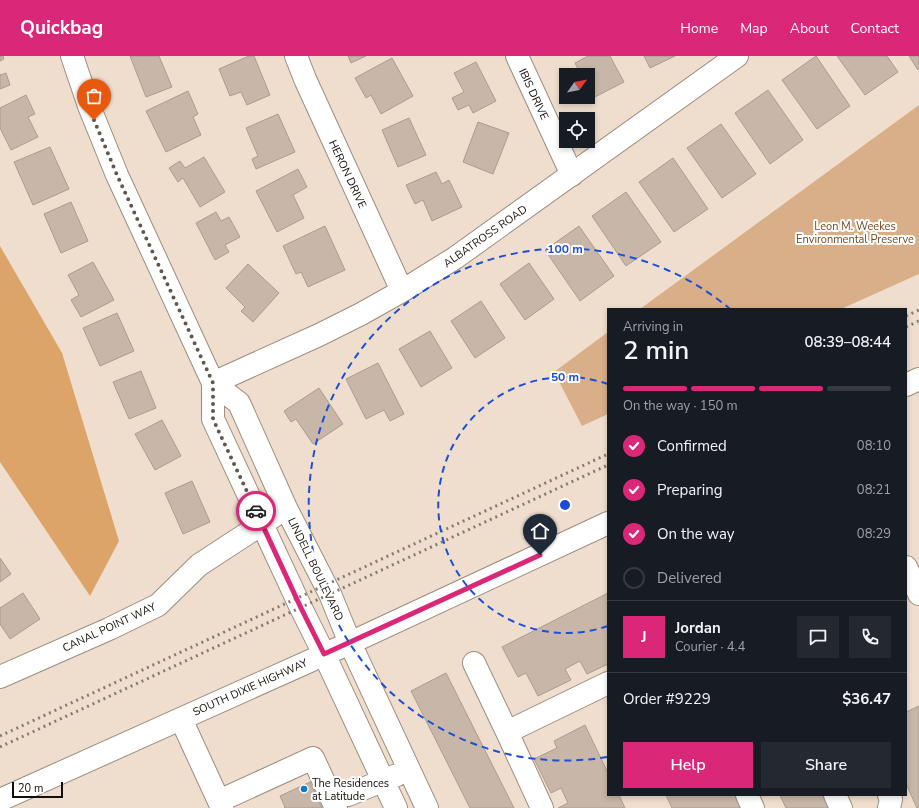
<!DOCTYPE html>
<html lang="en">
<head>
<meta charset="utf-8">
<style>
	body { margin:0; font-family:"Nunito Sans",sans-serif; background:#242831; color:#f1f3f6; height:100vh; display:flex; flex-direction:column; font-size:15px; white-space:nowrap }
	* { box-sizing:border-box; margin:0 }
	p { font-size:13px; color:#9ea1a6 }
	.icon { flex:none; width:22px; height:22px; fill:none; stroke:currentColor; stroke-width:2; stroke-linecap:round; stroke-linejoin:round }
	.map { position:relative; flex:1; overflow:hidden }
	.sheet { position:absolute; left:607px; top:252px; width:300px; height:488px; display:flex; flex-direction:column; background:#171b24; border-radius:0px; box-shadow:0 2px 6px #0003 }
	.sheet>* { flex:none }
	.needle { width:26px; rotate:57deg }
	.fabs { position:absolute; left:559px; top:12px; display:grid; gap:8px }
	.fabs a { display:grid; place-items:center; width:36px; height:36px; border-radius:0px; background:#171b24; box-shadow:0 2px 6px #0003; font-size:20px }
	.scale { position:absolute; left:12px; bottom:10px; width:51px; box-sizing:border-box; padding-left:4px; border:2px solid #140e09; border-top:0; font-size:11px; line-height:14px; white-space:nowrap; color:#140e09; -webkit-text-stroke:3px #fff; paint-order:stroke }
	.pin { position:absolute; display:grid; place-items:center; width:34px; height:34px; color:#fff; margin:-41px -17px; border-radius:50% 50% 50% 0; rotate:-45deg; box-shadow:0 0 4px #0007 }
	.pin .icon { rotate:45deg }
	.courier { position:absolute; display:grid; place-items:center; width:40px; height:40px; margin:-20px; border:3px solid #db2777; border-radius:50%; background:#fff; color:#222; box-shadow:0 1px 5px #0007 }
	.overview em { font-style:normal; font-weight:600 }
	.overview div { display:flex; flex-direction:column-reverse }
	.overview { display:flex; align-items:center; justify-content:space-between; height:68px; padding:0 16px }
	h1 { font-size:26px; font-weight:600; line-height:30px }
	.bar { display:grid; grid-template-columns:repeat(4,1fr); gap:6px 4px; align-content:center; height:48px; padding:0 16px }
	.bar i { height:5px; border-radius:3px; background:#363941 }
	.bar .active { background:#db2777 }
	.bar p { grid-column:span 4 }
	.line { display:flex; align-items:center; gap:10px; padding:0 16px; border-top:1px solid #363941 }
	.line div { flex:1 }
	.round { display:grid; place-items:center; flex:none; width:42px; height:42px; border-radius:0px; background:#242831 }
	ol { padding:0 16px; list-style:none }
	li { display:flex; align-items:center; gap:12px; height:44px }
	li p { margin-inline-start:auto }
	li .icon { padding:4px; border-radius:50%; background:#db2777; color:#fff; stroke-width:4 }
	li:last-child { color:#9ea1a6 }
	li i { width:22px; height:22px; border:2px solid #363941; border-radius:50% }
	.cta { display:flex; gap:8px; margin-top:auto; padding:8px 16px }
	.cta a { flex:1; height:46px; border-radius:0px; background:#db2777; color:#fff; font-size:16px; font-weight:600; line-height:46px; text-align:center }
	.cta a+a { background:#242831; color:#f1f3f6 }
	header { display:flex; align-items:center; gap:24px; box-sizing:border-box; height:56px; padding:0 20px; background:#db2777; color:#fff }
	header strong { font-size:19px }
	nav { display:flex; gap:22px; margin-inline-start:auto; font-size:14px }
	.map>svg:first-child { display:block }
	.green { fill:#d8af88 }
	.water { fill:#dda469 }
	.building { fill:#c8b7a8; stroke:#ac9c8d }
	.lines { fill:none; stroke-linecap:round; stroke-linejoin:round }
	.minor-casing { stroke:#9c8d7e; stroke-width:24 }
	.minor { stroke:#fff; stroke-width:22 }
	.rail { stroke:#867b70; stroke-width:3; stroke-dasharray:2 4; stroke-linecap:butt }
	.done { stroke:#61574e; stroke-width:4; stroke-dasharray:0 7.2 }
	.route { stroke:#db2777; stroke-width:5 }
	.ring { fill:none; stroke:#1d4ed8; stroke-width:2; stroke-dasharray:7 5 }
	.poi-dot { fill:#067ec7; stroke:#fff; stroke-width:1.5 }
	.labels { text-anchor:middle; stroke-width:4; stroke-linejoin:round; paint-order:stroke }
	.street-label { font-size:11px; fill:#140e09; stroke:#fff }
	.park-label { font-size:11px; fill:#71491e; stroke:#fff }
	.poi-label { font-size:11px; fill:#140e09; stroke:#fff; text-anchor:start }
	.centre { fill:#1d4ed8; stroke:#fff; stroke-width:2 }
	.ring-label { font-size:12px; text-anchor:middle; font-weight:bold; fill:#1d4ed8; stroke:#fff; stroke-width:4; stroke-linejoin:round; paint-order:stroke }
</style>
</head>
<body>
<header>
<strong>Quickbag</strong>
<nav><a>Home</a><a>Map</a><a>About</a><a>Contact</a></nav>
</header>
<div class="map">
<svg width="919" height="752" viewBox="0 0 919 752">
	<rect width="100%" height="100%" fill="#efdece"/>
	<path class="green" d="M919 49V218L841 253H640Z
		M608 276V358L582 370 554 316Z"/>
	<path class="water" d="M0 190 62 297 119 485 90 540 0 406Z"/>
	<path class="building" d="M0 0H3L4 3 0 5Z
		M130 0H159L172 31 146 41Z
		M249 0H254L270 39 247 49 241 36 230 40 219 13Z
		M348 0H366L351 7Z
		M588 0H610L624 26 593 42 588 32V19H581L575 7Z
		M644 0H675L650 12Z
		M816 0 850 50 817 73 782 24Z
		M837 0H887L898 16 865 39Z
		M909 0H919V13L918 14Z
		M392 2 413 40 381 58 371 39 366 42 355 22Z
		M476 6 496 45 473 57 469 49 458 54 452 42 464 36 454 17Z
		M6 17 10 29 0 33V18L1 19Z
		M768 34 803 84 770 108 735 57Z
		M188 35 198 58 193 61 201 79 166 96 146 55Z
		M26 39 35 58 28 61 38 81 11 94 0 72V52Z
		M278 58 295 96 256 113 252 103 258 100 246 72Z
		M409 62 426 99 398 111 382 74Z
		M478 66 509 77 493 118 463 106Z
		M721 68 756 118 722 142 687 92Z
		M50 91 69 133 33 149 14 106Z
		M204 101 225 136 200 151 183 122 178 126 169 112 180 105 185 112Z
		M673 102 708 153 674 176 639 126Z
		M298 113 307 131 293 139 304 162 277 176 256 135Z
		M436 116 442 128 449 124 462 151 432 165 423 144 415 148 406 129Z
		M626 136 661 186 626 210 592 160Z
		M71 146 88 185 61 197 44 158Z
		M216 156 221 165 229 161 240 181 225 189 229 196 215 204 196 167Z
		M325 170 345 214 308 231 301 216 296 218 283 190Z
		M579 170 614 220 580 245 545 194Z
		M93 206 114 244 81 261 71 244 79 239 68 219Z
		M529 207 554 243 525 264 500 228Z
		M248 208 279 237 253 266 241 255 245 251 226 232Z
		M481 245 505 282 475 302 451 265Z
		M117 257 134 295 100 310 83 272Z
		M430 275 452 312 421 331 399 293Z
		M378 307 404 358 390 365 384 354 366 363 346 323Z
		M141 315 156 352 129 363 113 326Z
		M319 332 343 368 313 388 296 363 291 366 284 355Z
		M162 364 181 400 155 414 135 378Z
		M192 425 210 466 183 478 165 437Z
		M0 502 11 518 0 526Z
		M23 537 40 563 10 583 0 568V552Z
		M608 537V608L587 618 580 605 565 613 571 624 538 640 526 617 518 621 502 591Z
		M446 617 514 752H470L411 635Z
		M919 650V752H917L906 728V656Z
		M585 669 608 717V739H619L625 752H558L568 747 561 732 551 737 534 703 557 692 554 685Z
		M310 726 322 752H284L285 751 280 740Z
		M666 739H739L743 752H672Z
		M780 739H823L830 752H786Z"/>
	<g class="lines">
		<g class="minor-casing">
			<path id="minor" d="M72 0 89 50 117 119 213 327V363L301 552 324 598 396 752
				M296 0 305 23 402 235
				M517 0 572 119
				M213 327 319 279 361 258 402 235 455 202 737 0
				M213 327 239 347 286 452 330 538 350 587 427 752
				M906 329 919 323
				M906 511 919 538
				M474 607 507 676
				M0 621 109 573 158 549 199 509 274 460
				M181 663 222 752
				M327 734 348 739 397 719
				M747 739 753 752
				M835 739 841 752
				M889 739 891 743 889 752
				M0 744 350 587 608 467
				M219 745 313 702 336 752
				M542 752 507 676 608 627"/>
		</g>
		<use href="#minor" class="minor"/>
		<path class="rail" d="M906 260 919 254
			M906 271 919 265
			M0 680 608 398
			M0 691 608 409"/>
	</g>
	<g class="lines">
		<path class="done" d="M94 64 117 119 213 327V363L256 455"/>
		<path class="route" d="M256 455 301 552 324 598 540 499"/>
	</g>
	<g class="ring">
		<path d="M608 570A128 128 0 1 1 608 328"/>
		<path d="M607 701A256 256 0 1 1 730 253"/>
	</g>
	<circle class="poi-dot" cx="304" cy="733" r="4"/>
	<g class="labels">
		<g class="street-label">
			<text transform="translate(534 38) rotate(65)" y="4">IBIS DRIVE</text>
			<text transform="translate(348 118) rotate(65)" y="4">HERON DRIVE</text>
			<text transform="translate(485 180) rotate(-35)" y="4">ALBATROSS ROAD</text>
			<text transform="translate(316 513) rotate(64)" y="4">LINDELL BOULEVARD</text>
			<text transform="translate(109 571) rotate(-25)" y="4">CANAL POINT WAY</text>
			<text transform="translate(250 631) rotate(-24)" y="4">SOUTH DIXIE HIGHWAY</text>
		</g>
		<g class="park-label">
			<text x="855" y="174">Leon M. Weekes<tspan x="855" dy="13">Environmental Preserve</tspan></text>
		</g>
		<g class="poi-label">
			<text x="312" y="731">The Residences<tspan x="312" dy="13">at Latitude</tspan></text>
		</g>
	</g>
	<circle cx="565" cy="449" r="6" class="centre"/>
	<g class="ring-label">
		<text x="565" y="197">100 m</text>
		<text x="565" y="325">50 m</text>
	</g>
</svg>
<div class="fabs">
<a><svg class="needle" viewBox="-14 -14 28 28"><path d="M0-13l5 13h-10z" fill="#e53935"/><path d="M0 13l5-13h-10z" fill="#9ea1a6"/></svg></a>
<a><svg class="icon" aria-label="locate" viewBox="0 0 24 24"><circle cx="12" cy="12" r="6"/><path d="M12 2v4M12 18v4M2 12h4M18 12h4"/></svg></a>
</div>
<div class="scale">20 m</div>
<div class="pin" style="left:94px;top:64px;background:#ea580c"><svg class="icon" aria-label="bag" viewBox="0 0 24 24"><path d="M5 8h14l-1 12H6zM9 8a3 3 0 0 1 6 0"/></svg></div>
<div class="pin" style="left:540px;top:499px;background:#1f2937"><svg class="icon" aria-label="home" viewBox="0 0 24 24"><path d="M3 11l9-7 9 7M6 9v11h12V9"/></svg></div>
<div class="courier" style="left:256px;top:455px"><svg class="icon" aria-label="car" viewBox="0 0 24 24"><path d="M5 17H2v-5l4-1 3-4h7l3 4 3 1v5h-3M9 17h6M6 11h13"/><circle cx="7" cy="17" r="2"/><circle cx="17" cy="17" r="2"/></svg></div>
<section class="sheet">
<div class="overview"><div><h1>2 min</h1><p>Arriving in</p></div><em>08:39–08:44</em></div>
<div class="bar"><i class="active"></i><i class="active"></i><i class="active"></i><i></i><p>On the way · 150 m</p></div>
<ol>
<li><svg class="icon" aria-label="check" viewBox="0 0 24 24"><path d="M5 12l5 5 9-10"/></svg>Confirmed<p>08:10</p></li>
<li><svg class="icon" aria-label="check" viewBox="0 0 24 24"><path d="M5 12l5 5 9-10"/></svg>Preparing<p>08:21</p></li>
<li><svg class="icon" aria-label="check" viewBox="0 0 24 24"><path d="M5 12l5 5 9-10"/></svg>On the way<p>08:29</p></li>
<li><i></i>Delivered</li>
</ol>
<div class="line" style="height:72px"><b class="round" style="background:#db2777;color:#fff">J</b><div><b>Jordan</b><p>Courier · 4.4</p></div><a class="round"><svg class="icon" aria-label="chat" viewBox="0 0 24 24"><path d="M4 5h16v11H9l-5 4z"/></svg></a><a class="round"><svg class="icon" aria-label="phone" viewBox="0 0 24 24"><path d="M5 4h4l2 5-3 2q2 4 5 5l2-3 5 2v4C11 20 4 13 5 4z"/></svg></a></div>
<div class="line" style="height:52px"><div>Order #9229</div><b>$36.47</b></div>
<div class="cta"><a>Help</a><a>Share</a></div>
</section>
</div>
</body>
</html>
